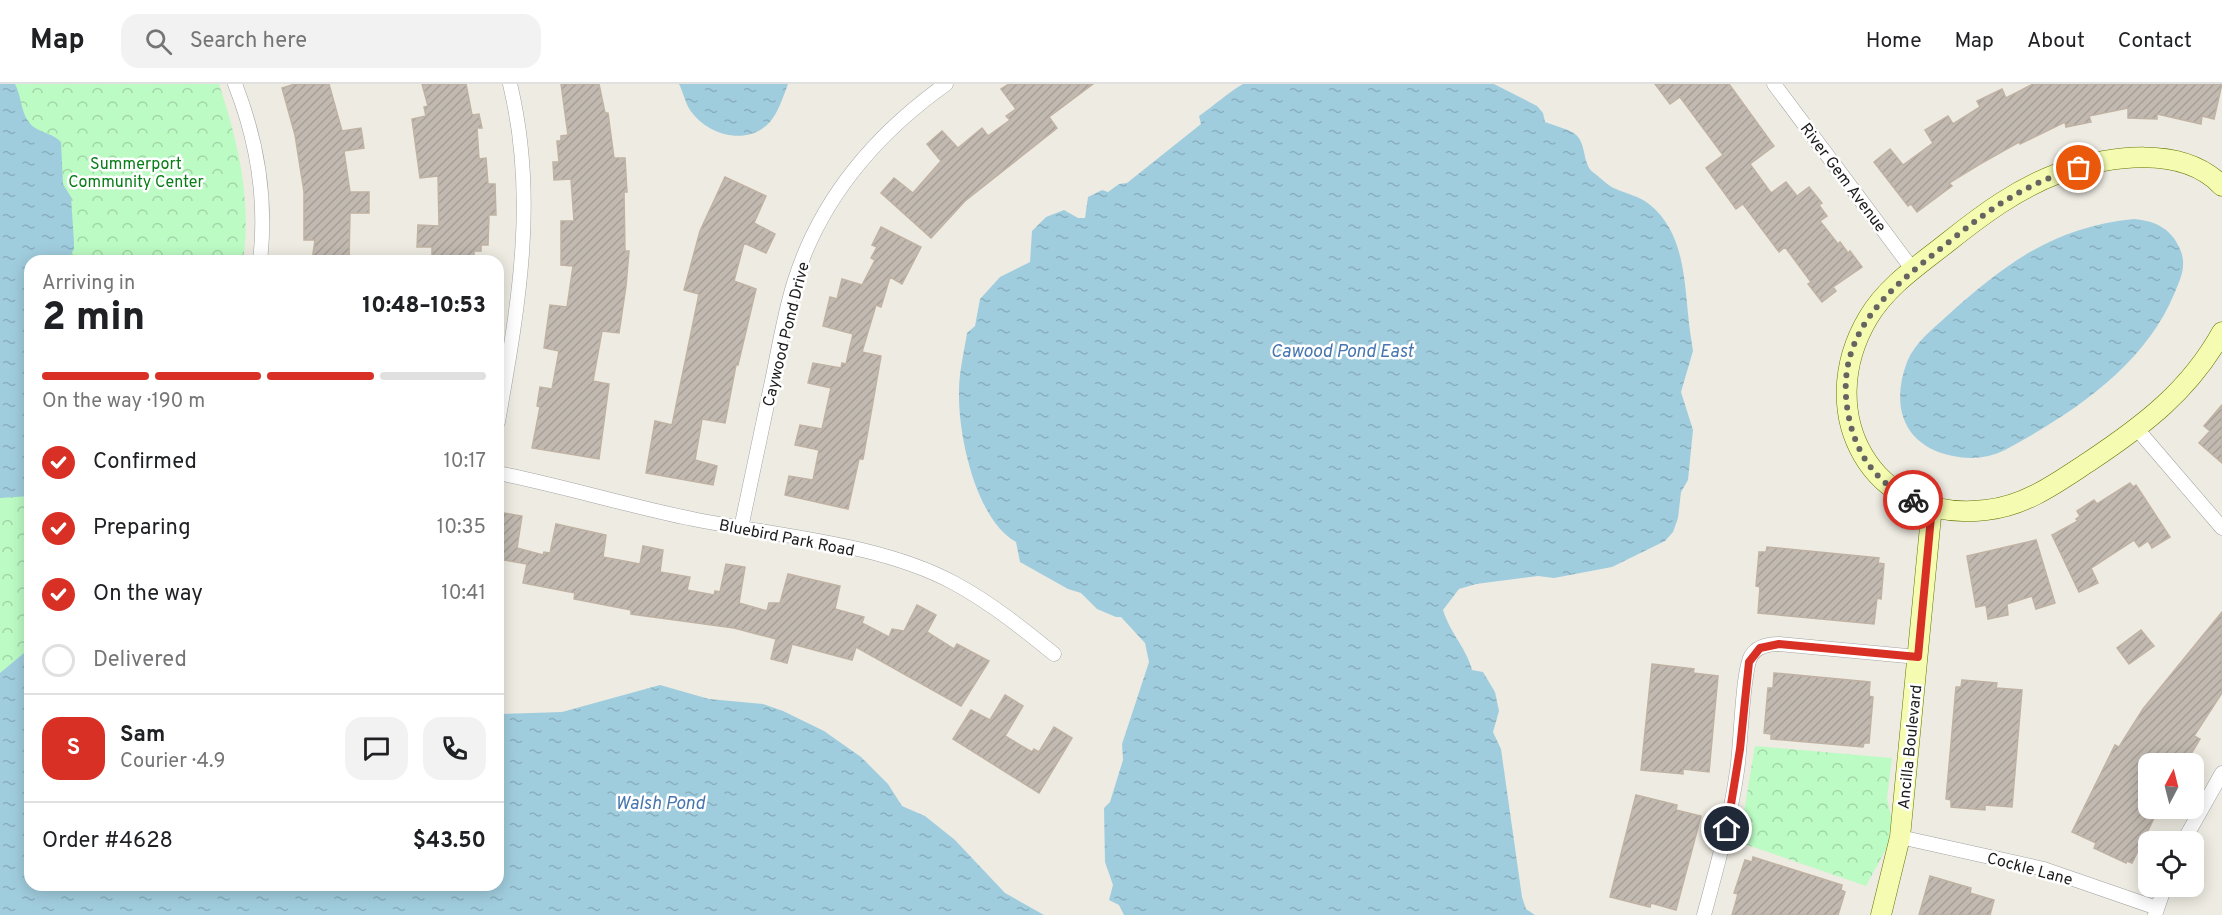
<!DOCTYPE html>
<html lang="en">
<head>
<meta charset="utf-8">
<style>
	body { margin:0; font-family:Overpass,sans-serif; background:#f2f2f2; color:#202124; height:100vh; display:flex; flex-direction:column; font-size:22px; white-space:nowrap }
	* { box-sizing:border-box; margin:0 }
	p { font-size:20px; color:#757577 }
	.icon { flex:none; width:33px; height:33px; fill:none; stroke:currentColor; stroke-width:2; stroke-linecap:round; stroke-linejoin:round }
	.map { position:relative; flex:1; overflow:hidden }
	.sheet { position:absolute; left:24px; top:171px; width:480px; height:636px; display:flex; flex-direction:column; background:#fff; border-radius:18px; box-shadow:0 3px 15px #0003 }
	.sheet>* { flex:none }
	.needle { width:39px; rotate:7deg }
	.fabs { position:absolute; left:2138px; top:669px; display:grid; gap:12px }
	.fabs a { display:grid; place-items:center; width:66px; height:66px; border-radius:12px; background:#fff; box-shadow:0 3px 15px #0003; font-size:30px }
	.pin { position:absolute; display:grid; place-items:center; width:51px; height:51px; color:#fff; margin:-26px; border:3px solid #fff; border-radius:50%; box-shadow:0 2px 6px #0007 }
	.courier { position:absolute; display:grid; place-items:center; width:60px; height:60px; margin:-30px; border:4px solid #d93025; border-radius:50%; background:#fff; color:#222; box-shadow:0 2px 8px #0007 }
	.overview em { font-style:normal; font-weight:800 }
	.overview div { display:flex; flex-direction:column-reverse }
	.overview { display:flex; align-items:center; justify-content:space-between; height:102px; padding:0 18px }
	h1 { font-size:39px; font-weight:800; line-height:45px }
	.bar { display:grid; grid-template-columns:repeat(4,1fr); gap:9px 6px; align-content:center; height:72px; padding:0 18px }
	.bar i { height:8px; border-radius:4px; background:#e0e0e0 }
	.bar .on { background:#d93025 }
	.bar p { grid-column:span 4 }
	.line { display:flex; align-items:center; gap:15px; padding:0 18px; border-top:2px solid #e0e0e0 }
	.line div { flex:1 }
	.round { display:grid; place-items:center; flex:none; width:63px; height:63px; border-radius:18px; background:#f2f2f2 }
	ol { padding:0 18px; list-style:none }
	li { display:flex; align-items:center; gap:18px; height:66px }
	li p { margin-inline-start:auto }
	li .icon { padding:6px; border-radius:50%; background:#d93025; color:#fff; stroke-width:4 }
	li:last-child { color:#757577 }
	li i { width:33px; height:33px; border:3px solid #e0e0e0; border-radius:50% }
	header { display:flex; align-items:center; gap:36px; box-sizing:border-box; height:84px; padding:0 30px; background:#fff; border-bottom:2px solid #e0e0e0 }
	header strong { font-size:28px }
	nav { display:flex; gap:33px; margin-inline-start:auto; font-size:21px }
	.search { width:420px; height:54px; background:#f2f2f2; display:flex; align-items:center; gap:15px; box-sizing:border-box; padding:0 21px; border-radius:18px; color:#757577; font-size:22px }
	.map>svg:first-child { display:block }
	.park { fill:url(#park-crowns) }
	.water { fill:url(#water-ripples) }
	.building { fill:url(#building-hatch); stroke:#c0b2a3; stroke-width:1.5 }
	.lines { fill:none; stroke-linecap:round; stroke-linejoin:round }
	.street-casing { stroke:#a3a3a3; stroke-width:15 }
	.secondary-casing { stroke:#647600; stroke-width:21 }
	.street { stroke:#fff; stroke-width:14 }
	.secondary { stroke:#f5fcb2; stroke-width:20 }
	.done { stroke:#666461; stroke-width:6; stroke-dasharray:0 10.8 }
	.route { stroke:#d93025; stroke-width:8 }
	.labels { text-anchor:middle; stroke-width:5; stroke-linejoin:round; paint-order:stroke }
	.park-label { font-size:16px; fill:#077e17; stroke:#fff }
	.street-label { font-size:16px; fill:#1c1c1c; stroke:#fff }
	.water-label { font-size:18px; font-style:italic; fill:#4675af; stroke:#fff }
</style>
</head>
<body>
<header>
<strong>Map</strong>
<div class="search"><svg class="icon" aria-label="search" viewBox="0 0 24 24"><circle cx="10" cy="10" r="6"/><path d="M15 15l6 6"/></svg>Search here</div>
<nav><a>Home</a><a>Map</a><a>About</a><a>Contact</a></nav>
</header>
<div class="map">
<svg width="2222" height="831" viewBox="0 0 2222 831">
	<defs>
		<pattern id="park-crowns" width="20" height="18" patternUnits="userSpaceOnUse" patternTransform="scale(1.5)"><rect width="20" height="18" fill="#bcfbc4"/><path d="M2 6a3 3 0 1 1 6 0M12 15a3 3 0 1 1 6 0" fill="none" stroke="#a1d7a8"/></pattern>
		<pattern id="water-ripples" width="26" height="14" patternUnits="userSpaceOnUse" patternTransform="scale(1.5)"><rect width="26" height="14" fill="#a0cdde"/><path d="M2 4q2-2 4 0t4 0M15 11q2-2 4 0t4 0" fill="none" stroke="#89afbe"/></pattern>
		<pattern id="building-hatch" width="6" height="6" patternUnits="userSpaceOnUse" patternTransform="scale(1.5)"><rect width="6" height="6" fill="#c2bab1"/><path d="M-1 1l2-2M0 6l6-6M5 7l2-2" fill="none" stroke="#a69f98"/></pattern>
	</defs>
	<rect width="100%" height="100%" fill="#eeebe2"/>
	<path class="park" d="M0 0H219C238 57 252 117 243 177H30V565L0 590Z
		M1755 662 1892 674 1887 714 1892 737 1887 763 1866 802 1739 758Z"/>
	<path class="water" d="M0 0H15C21 11 21 27 28 37 36 49 52 48 61 58L63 100 71 113 74 158V165L67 177H30V412L0 414Z
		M679 0H788C783 13 779 27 770 38 747 63 707 51 690 26 685 18 683 8 679 0Z
		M1243 0H1494L1537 22 1543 29 1545 38C1553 41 1563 44 1570 47 1589 55 1580 79 1594 89 1601 94 1608 102 1616 105 1627 110 1639 112 1649 120 1687 150 1684 203 1690 247L1693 267 1681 308 1693 346 1688 396 1681 408 1678 434 1673 448 1665 457 1612 483 1554 494 1538 492 1476 500 1459 505 1443 526C1450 549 1467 565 1472 586L1483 588 1495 608 1499 627 1493 648 1501 665 1522 813 1526 825 1535 831H1124L1119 821 1109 816 1113 801 1105 778 1104 724 1110 718 1123 676 1122 660 1149 578 1145 559 1121 533H1116L1097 525 1081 509 1068 505 1020 478 1016 458C976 436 958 351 959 308 959 288 964 268 967 249L975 242 980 215 1000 193 1030 178 1032 147 1046 133 1064 126 1078 134H1085L1088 113 1102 106 1108 108 1119 100 1127 99 1201 40 1199 32C1214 22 1227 9 1243 0Z
		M2134 135C2155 137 2171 144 2180 165 2187 181 2181 194 2175 208 2145 282 2073 329 2005 366 1989 374 1971 376 1953 372 1904 362 1890 323 1907 278 1915 258 1933 245 1948 231 2006 179 2054 143 2134 135Z
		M30 564V801H498V630L562 628 660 601 709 615 763 620 783 627 824 647 861 673 888 700 902 722 925 732 955 756 1005 809 1044 831H0V589Z"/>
	<path class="building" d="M295 0H329L342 47 361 44 364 64 344 67 350 108H369V129H350L349 177H312L315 156H304V108L295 51 282 4Z
		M422 0H466L472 31 479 30 482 44H477L479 75 486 74 488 100H495L496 131H489L488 161H481V167H474V176L432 173V163H417L418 141 439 142 438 92 420 94 412 35 426 32 424 23 428 22Z
		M561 0H599L605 29H608L614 74H625L627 108H624L625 167H629L626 202 619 249 602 247 593 297 609 300 599 375 532 364 540 323 537 322 540 303 552 305 559 267 544 264 550 221 567 223 573 182 561 181V137H574L571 95 554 96 553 78H559L557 57H561V52L568 51Z
		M1009 0H1093L1049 33 1057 44 965 117 931 154 881 109 894 94 913 109 941 77 927 60 942 47 958 64 982 44 988 52 1010 36 1006 32 1016 25 1001 5Z
		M1655 0H1729L1774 62 1750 80 1771 109 1786 98 1797 112 1809 103 1822 119 1819 121 1827 132 1820 137 1838 160 1840 158 1848 169 1850 167 1862 183 1833 203 1836 207 1822 218 1808 200 1811 198 1785 163 1779 168 1743 120 1736 125 1706 84 1723 71 1680 13 1670 20Z
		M2033 0H2222L2214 35 2202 32 2201 40 2157 30V35L2128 34V24L2089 32 2091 38 2066 43 2065 38 2020 60 2019 58 1980 80 1949 99 1952 102 1917 128 1911 120 1908 122 1874 78 1890 65 1903 81 1933 59 1925 46 1948 32 1953 40 1980 23 1977 17 2002 5 2006 14Z
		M725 93 766 112 754 139 775 150 766 169 744 159 734 197 756 205 738 281H736L725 339 702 335 695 376 717 382 713 401 646 389 655 337 672 341 699 210 684 206 700 147Z
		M881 143 921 163 902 200 890 193 881 223 876 221 862 268 881 272 863 375H859L848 425 785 411 789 392 813 396 819 366 795 361 800 341 822 345 831 304 808 299 813 279 841 284 842 279 846 280 853 250 823 242 830 213 837 215 842 195 862 201 875 176 871 174 877 163 872 161Z
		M2222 321V379L2199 359 2210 347 2204 342Z
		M2130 399 2133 403 2136 401 2170 453 2152 464 2148 457 2139 463 2134 456 2091 484 2098 499 2079 508 2052 451 2078 437 2076 435 2080 432 2077 427 2094 416 2097 420Z
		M498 428 522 432 517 464 543 471 544 468 550 469 556 440 606 451 603 473 640 480 643 462 663 466 660 488 690 493 687 506 714 511 715 507 720 508 726 480 745 483 739 519 767 527 769 519H780L788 490 840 502 835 525 864 533 862 539 889 553 892 545 904 547 917 521 936 531 927 548 954 565 957 560 989 577 961 622 856 563 852 576 792 560 787 579 771 575 776 555 734 544 631 530V526L574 515 575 509 523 499 527 480 498 475Z
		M2036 456 2055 519 2036 525 2032 512 2007 520 2008 531 1988 535 1986 521 1976 523 1967 472Z
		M1767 463 1879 474 1878 479 1884 480 1881 515 1877 514 1874 540 1758 529 1760 503 1756 502 1759 468H1766Z
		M2222 528V609L2194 652 2200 655 2185 680H2148V724L2158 726 2132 779 2127 777 2126 779 2094 764 2096 759 2072 748 2115 661 2119 663 2143 625Z
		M2141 546 2154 562 2129 580 2117 564Z
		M1652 580 1694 585 1693 589 1718 592 1709 688 1683 685V690L1641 686Z
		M1774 589 1870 598 1869 612 1873 613 1869 659H1864L1863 663 1771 655V650L1764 649 1768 604H1773Z
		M1962 596 1997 599 1996 604 2022 606 2012 723 1985 721V726L1951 723V716L1946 715 1956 603H1961Z
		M1005 611 1023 622 1005 652 1032 668 1034 665 1039 668 1054 643 1072 654 1039 709 953 655 971 626 990 636Z
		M1636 711 1677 721 1676 726 1701 732 1676 826 1651 819 1650 823 1610 813Z
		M1753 773 1842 801 1841 806 1845 808 1838 831H1732L1738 810 1734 809 1745 776 1752 778Z
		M1930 792 1971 804 1970 809 1994 816 1990 831H1919Z"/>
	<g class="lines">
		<g class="street-casing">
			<path id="street" d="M235 0C257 56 267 117 260 177
				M1774 0 1913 186
				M498 338C518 223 538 116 510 0
				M2137 345 2222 444
				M498 389C564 402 628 422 693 435 776 452 880 459 954 499 991 519 1022 544 1054 570
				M741 444C751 395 762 346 772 297 779 264 784 231 794 199 820 115 876 50 946 0
				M1900 753 2044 785 2157 824
				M2183 758 2222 689
				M1704 831C1717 783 1730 736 1737 687 1741 663 1742 589 1751 572 1757 562 1769 560 1779 560L1918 573
				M2155 831 2165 802"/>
		</g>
		<g class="secondary-casing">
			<path id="secondary" d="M2222 102C2182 60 2109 72 2059 89 2017 105 1983 130 1948 158 1919 181 1887 202 1868 234 1812 329 1871 440 1986 426 2026 422 2058 398 2090 377 2144 341 2190 306 2222 248
				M1881 831 1900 753 1932 422"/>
		</g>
		<use href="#street" class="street"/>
		<use href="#secondary" class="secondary"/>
	</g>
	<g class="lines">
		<path class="done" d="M1913 416C1882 402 1862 379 1852 346 1826 255 1885 208 1949 158 1989 125 2028 98 2079 84"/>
		<path class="route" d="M1727 745 1740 665 1749 578 1760 564 1779 560 1918 573 1932 422 1913 416"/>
	</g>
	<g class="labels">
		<g class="park-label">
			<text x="136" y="85">Summerport<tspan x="136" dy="18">Community Center</tspan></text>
		</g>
		<g class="street-label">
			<text transform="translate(1844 93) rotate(53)" y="6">River Gem Avenue</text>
			<text transform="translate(785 250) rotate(-76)" y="6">Caywood Pond Drive</text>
			<text transform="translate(787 453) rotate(11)" y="6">Bluebird Park Road</text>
			<text transform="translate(1909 663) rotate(-84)" y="6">Ancilla Boulevard</text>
			<text transform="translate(2030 784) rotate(15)" y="6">Cockle Lane</text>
		</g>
		<g class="water-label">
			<text x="1342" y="273">Cawood Pond East</text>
			<text x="660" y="725">Walsh Pond</text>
		</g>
	</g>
</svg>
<div class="fabs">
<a><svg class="needle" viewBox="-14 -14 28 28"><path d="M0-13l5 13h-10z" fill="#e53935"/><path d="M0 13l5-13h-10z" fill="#757577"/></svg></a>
<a><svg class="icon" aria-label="locate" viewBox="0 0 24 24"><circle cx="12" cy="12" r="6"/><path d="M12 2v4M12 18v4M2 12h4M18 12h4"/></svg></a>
</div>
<div class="pin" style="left:2079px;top:84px;background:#ea580c"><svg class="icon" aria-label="bag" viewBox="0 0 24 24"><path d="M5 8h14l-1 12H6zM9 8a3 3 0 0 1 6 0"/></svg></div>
<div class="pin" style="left:1727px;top:745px;background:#1f2937"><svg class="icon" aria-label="home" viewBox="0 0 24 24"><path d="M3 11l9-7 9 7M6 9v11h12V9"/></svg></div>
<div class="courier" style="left:1913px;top:416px"><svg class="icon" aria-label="bike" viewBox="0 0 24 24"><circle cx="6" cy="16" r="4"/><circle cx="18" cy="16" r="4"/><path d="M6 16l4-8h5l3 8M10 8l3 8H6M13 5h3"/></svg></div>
<section class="sheet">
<div class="overview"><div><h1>2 min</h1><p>Arriving in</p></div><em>10:48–10:53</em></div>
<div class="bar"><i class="on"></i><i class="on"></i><i class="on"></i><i></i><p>On the way · 190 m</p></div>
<ol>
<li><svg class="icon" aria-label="check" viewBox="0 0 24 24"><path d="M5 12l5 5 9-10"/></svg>Confirmed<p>10:17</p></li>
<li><svg class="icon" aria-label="check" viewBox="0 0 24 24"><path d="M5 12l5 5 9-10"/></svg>Preparing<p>10:35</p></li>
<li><svg class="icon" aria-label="check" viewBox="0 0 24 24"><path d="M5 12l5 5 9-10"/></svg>On the way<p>10:41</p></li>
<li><i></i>Delivered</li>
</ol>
<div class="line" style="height:108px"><b class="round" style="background:#d93025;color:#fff">S</b><div><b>Sam</b><p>Courier · 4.9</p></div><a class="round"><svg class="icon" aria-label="chat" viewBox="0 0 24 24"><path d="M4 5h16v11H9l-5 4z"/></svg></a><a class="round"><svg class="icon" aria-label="phone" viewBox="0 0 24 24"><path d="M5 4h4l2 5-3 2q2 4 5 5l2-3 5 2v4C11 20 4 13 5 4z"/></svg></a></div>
<div class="line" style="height:78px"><div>Order #4628</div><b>$43.50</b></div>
</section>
</div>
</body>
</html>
